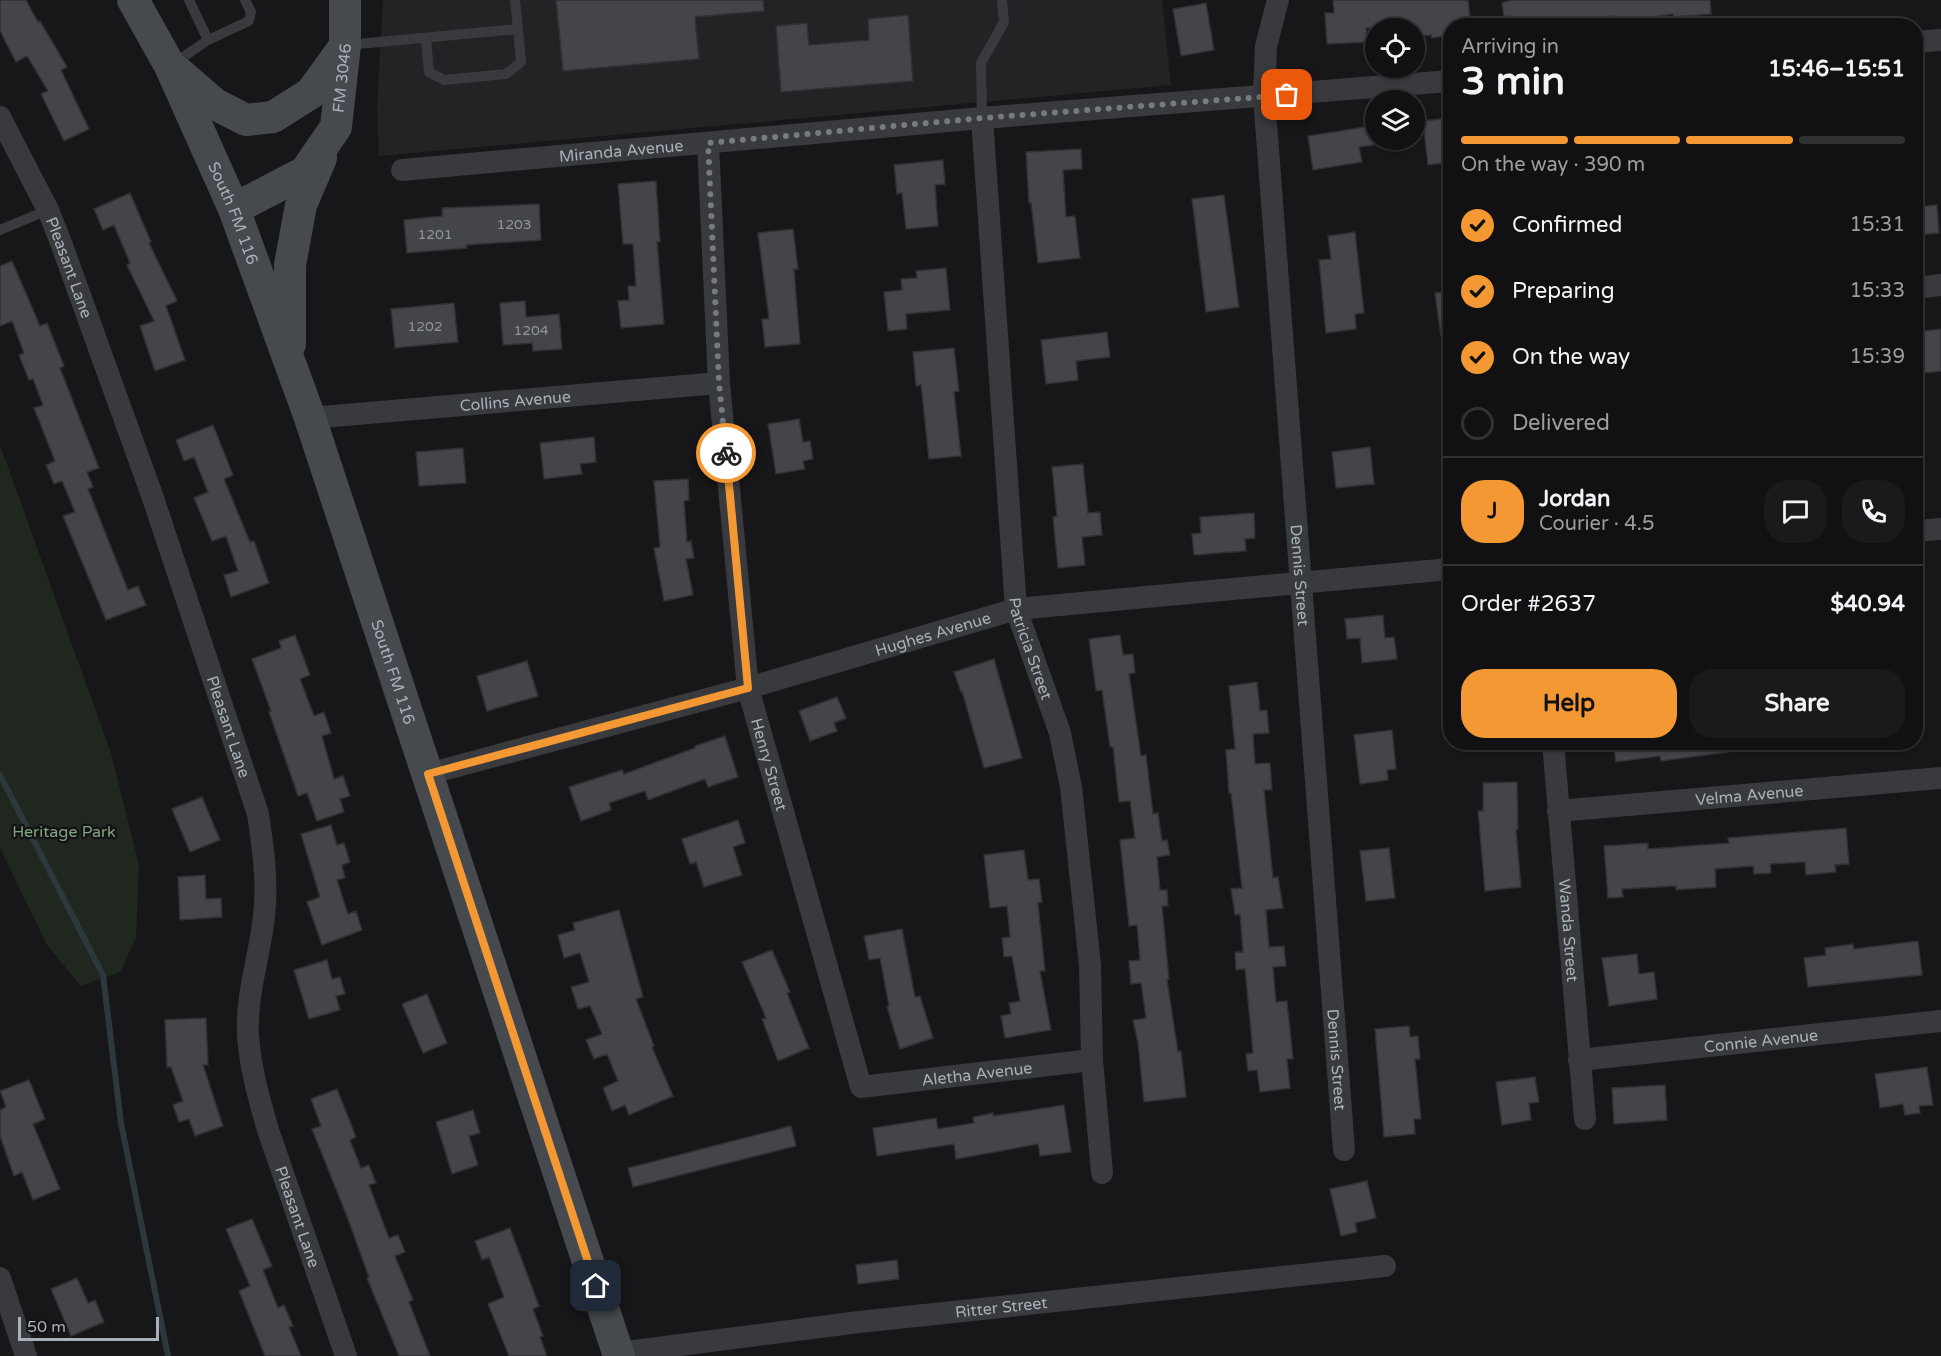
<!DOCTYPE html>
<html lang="en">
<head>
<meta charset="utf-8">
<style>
	body { margin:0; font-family:"Varela Round",sans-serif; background:#1a1a1c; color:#f1f3f6; height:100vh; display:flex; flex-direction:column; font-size:22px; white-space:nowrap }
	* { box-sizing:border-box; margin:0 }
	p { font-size:20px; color:#9c9da0 }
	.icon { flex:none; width:33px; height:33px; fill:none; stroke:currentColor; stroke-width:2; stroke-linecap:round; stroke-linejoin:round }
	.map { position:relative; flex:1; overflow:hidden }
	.side { position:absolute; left:1443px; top:18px; width:480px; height:732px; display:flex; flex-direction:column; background:#111113; border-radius:24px; box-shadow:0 2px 4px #0004,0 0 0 2px #303133 }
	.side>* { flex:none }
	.tools { position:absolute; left:1365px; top:18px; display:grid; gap:12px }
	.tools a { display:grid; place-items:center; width:60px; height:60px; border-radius:50%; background:#111113; box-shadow:0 2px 4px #0004,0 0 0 2px #303133; font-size:30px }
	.scale { position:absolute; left:18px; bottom:15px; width:141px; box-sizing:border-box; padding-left:6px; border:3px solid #a9b0b9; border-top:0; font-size:16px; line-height:21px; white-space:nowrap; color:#a9b0b9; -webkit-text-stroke:4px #121214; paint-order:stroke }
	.pin { position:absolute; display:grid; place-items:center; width:51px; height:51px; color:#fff; margin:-26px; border-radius:12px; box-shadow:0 3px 9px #0006 }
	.courier { position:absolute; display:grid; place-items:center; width:60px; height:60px; margin:-30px; border:4px solid #f49833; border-radius:50%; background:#fff; color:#222; box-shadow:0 2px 8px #0007 }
	.summary em { font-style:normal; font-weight:700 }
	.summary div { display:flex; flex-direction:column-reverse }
	.summary { display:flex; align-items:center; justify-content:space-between; height:102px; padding:0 18px }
	h1 { font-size:39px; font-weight:700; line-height:45px }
	.bar { display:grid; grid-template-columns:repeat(4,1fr); gap:9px 6px; align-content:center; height:72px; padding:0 18px }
	.bar i { height:8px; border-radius:4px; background:#303133 }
	.bar .active { background:#f49833 }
	.bar p { grid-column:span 4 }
	.line { display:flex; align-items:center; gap:15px; padding:0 18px; border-top:2px solid #303133 }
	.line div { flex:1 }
	.round { display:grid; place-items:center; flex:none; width:63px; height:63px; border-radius:24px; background:#1a1a1c }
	ol { padding:0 18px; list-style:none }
	li { display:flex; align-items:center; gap:18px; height:66px }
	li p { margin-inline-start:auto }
	li .icon { padding:6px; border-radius:50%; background:#f49833; color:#111; stroke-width:4 }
	li:last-child { color:#9c9da0 }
	li i { width:33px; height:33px; border:3px solid #303133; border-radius:50% }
	.button { display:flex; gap:12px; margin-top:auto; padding:12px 18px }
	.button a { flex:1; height:69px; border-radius:24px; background:#f49833; color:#111; font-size:24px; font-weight:700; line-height:69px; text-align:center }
	.button a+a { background:#1a1a1c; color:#f1f3f6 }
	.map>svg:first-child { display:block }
	.built { fill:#232326 }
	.green { fill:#1f271f }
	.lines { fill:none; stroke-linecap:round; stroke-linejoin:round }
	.stream { stroke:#2d383d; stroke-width:6 }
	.building { fill:#434549; stroke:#313135; stroke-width:1.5 }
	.lane { stroke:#383a3e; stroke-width:10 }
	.street { stroke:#383a3e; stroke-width:22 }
	.secondary { stroke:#46494e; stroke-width:32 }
	.done { stroke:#767a81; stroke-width:6; stroke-dasharray:0 10.8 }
	.route { stroke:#f49833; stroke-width:8 }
	.labels { text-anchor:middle; stroke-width:4.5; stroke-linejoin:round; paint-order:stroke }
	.number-label { font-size:14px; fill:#90959d }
	.street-label { font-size:16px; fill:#a9b0b9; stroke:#121214 }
	.park-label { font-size:16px; fill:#83a480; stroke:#121214 }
</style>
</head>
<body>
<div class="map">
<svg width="1941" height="1356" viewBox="0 0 1941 1356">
	<rect width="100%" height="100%" fill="#171719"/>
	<path class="built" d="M383 0H1162L1171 85 379 156 377 107Z"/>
	<path class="green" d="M0 445 111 753 139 865 136 938 120 972 81 986 47 945 0 848Z"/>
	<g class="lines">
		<path class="stream" d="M0 775 103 975 121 1123 168 1356"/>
	</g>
	<path class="building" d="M0 0H26L38 22 40 21 67 67 61 70 89 129 64 141 41 94 48 91 27 56 16 62 5 41 0 30Z
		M556 0H763L764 11 695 17 699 59 563 71Z
		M1333 0H1468L1471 26H1450V35L1432 38 1431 35 1414 37V28H1366L1367 42 1327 44 1325 13H1334Z
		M1512 0H1710L1711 14 1673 17V14L1615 23 1614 16 1562 26V23L1510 26 1509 16 1504 17 1502 3Z
		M1206 3 1214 50 1181 56 1173 9Z
		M908 15 913 81 781 92 776 26 807 23 809 45 869 40 868 19Z
		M1448 118 1450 162 1428 165 1423 121Z
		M1371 126 1374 145 1359 147 1362 162 1313 170 1308 136Z
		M1081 149 1082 169 1063 170 1066 217 1075 216 1080 258 1038 263 1031 203H1029L1026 152Z
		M943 160 945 184 935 185 938 226 906 229 902 193 897 194 894 165Z
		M656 181 660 242H657L664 324 621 328 618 301 629 300 628 286H636L633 244H623L618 184Z
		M130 193 151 242 149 243 177 301 166 306 185 360 155 371 140 326 154 321 127 265 130 263 114 225 103 230 94 209Z
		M1224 195 1239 307 1206 312 1192 199Z
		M539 204 541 240 466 245 467 248 407 253 404 220 442 216V208Z
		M1937 205 1939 233 1916 235V207Z
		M793 229 798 269H794L800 344 765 347 762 319H769L758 233Z
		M1355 232 1364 313 1355 314 1356 329 1326 333 1319 260 1331 259 1328 236Z
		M12 261 40 326 47 323 64 366 60 368 99 468 87 472 93 487 88 489 128 590 138 586 146 605 106 620 63 516 75 512 62 481 54 484 46 465 55 461 34 408 43 405 33 379 29 380 19 355 24 353 12 321 0 326V266Z
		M946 268 950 310 906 314 907 329 888 331 884 292 902 290 901 279 917 278 916 271Z
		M1450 291V335L1441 336 1435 293Z
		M525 301 526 317 559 314 562 349 533 351 532 343 503 345 500 303Z
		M454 303 458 342 395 348 391 309Z
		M1941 329V371L1916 374V332Z
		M1107 332 1110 357 1076 361 1078 380 1046 384 1041 340Z
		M954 348 959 391 954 392 961 456 929 459 921 385 916 386 913 352Z
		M799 419 803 442 810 441 813 459 803 461 805 469 776 474 768 424Z
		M213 425 233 475 224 479 250 542 254 541 269 583 231 597 224 575 238 571 226 536 212 541 194 498 208 492 194 457 184 461 176 440Z
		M594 437 596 462 580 464 582 474 544 479 540 443Z
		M1370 447 1374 484 1336 488 1332 452Z
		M463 448 466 483 419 486 416 452Z
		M1083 464 1088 513 1100 512 1102 535 1082 537 1085 565 1058 568 1053 517 1057 516 1052 467Z
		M688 479 689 500 684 501 687 542 691 541 694 558 686 559 693 595 664 601 654 548 660 547 654 481Z
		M1254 513 1255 538 1245 539 1246 551 1194 555 1192 534 1201 533 1200 517Z
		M1383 615 1385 638 1394 637 1397 659 1362 663 1360 638 1347 639 1345 619Z
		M295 635 310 675 300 679 314 716 324 712 331 733 322 736 334 779 343 776 350 796 340 799 344 812 317 821 307 793 298 796 269 712 271 711 252 659 281 648 279 641Z
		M1120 635 1123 655 1133 654 1135 673 1129 674 1141 756 1146 755 1153 814 1158 813 1162 841 1167 840 1170 855 1157 857 1160 890H1167L1168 906H1162L1169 979 1167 980 1178 1052 1181 1051 1186 1097 1144 1102 1138 1043 1133 1020 1146 1018 1141 983 1131 984 1129 961 1140 960 1137 925 1129 926 1120 840 1135 838 1130 801 1119 802 1113 747H1110L1102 690 1096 691 1089 639Z
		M994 659 1022 758 984 768 962 691 961 692 954 672Z
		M527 661 538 696 487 711 477 676Z
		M1257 682 1260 711 1267 710 1269 733 1253 734 1255 764 1270 763 1272 790H1264L1273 878 1278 877 1283 908 1266 910 1269 947 1284 946 1286 966 1273 967 1276 1002 1287 1001 1293 1059H1287L1290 1088 1260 1092 1257 1070 1248 1071 1246 1054 1253 1053 1245 969 1236 970 1235 952H1243L1240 914 1235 915 1231 889 1242 888 1231 793H1229L1226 750 1235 749 1229 686Z
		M837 697 846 718 834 723 837 731 810 741 799 711Z
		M1392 730 1396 769 1387 770 1388 780 1360 784 1354 735Z
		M725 736 738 777 708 787 705 779 648 800 645 791 609 803 611 810 581 821 569 787 622 770 624 774 695 748V746Z
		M1613 742H1728V752L1661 761 1660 756 1616 762Z
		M1517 782 1518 829 1516 830 1521 887 1485 891 1478 811H1483V783Z
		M202 797 220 840 190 852 172 809Z
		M738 820 745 843 733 847 742 875 704 887 696 862 690 864 682 839Z
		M331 825 337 845 344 843 350 862 342 865 345 878 337 880 348 914 356 911 362 930 322 945 307 902 320 897 301 834Z
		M1846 828 1849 864 1835 865 1836 872 1806 875 1805 862 1770 864 1771 873 1754 874 1753 866 1715 869 1716 887 1676 890V886L1622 889 1623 897 1608 898 1604 846 1648 843V849L1729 843 1728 838Z
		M1389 848 1395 898 1366 901 1360 851Z
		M1024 850 1028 880 1039 879 1042 902 1038 903 1045 971H1040L1051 1030 1005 1038 1001 1016 1011 1014 1009 1003 1020 1001 1012 956 1004 957 1002 938 1010 937 1007 906 990 908 984 855Z
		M205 875 206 899 221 898 222 917 180 920 178 877Z
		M619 910 643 997 636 999 654 1046 652 1047 673 1096 629 1115 625 1105 612 1111 603 1088 618 1081 607 1054 594 1059 586 1040 602 1034 590 1006 578 1009 571 987 589 982 580 953 564 958 558 935 575 930 573 923Z
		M902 929 915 997 920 996 933 1038 900 1049 887 1007 889 1006 880 958 869 960 864 936Z
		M1918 941 1922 975 1808 987 1804 958 1826 955 1825 948 1853 944 1854 949Z
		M772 950 790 992 787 993 809 1048 778 1061 762 1019 766 1018 742 962Z
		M1637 954 1639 974 1654 972 1657 999 1609 1006 1602 958Z
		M327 960 332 979 340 977 345 994 336 996 340 1010 309 1019 294 970Z
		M427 994 447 1043 423 1053 402 1004Z
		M206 1018 208 1065H203L223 1126 195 1136 189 1119 179 1122 173 1105 183 1101 171 1067H167L165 1020Z
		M1409 1026 1410 1037 1418 1036 1420 1059H1415L1421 1119H1414L1415 1134 1384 1137 1375 1029Z
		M1927 1067 1933 1105 1919 1106 1920 1113 1905 1115 1903 1104 1880 1108 1875 1074Z
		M1535 1077 1539 1102 1529 1103 1531 1120 1502 1125 1496 1082Z
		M29 1080 45 1119 33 1124 60 1189 33 1200 22 1172 14 1176 0 1136V1110L6 1107 0 1091Z
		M1665 1085 1667 1120 1614 1124 1612 1088Z
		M337 1089 356 1137 350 1140 361 1168 369 1165 376 1183 369 1185 389 1238 398 1235 405 1252 395 1256 413 1300 409 1302 430 1356H399L367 1278 369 1277 348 1219 312 1129 321 1126 311 1099Z
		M1064 1105 1071 1152 1040 1156 1038 1144 956 1159 954 1144 877 1156 873 1128 936 1118 938 1129 974 1123 973 1117 993 1113V1116Z
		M473 1110 480 1133 469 1136 478 1165 452 1174 436 1122Z
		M791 1126 796 1146 633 1187 628 1168Z
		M1367 1181 1376 1218 1355 1223 1357 1232 1341 1236 1330 1189Z
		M252 1219 272 1266 263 1270 278 1308 284 1305 293 1326 289 1327 301 1356H265L239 1291 250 1286 226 1229Z
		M510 1228 539 1306 533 1309 543 1336 540 1337 547 1356H509L488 1304 504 1297 489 1257 482 1260 475 1241Z
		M897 1260 899 1279 858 1284 856 1265Z
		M77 1278 88 1303 95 1300 104 1322 71 1336 51 1289Z"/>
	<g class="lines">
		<path class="lane" d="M426 38 429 72 444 80 506 74 521 62 518 29
			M208 40 249 21 251 12 245 0
			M347 45 518 29 515 0
			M173 64 208 40 189 0
			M982 118 981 63 1004 22 1002 0
			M0 230 48 210"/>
		<g class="street">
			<path id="s1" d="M1278 0 1266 46 1264 97 1344 1150"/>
			<path d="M1916 42 1941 40"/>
			<path id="s2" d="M0 117 48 210 60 240 153 498 258 814C263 848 268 881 264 916 260 955 246 994 248 1035 250 1067 259 1099 268 1130L346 1356"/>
			<path id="s3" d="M982 118 1016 609 1060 733 1071 787 1090 965 1092 1060 1102 1173"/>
			<path id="s4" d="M708 143 719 383 748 688 861 1087 1092 1060"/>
			<path id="s5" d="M402 170 982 118 1450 81"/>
			<path d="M1916 288 1941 285"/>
			<path id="s6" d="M310 418 719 383"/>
			<path d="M1916 531 1941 529"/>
			<path id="s7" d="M1553 742 1585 1119"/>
			<path id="s8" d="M428 774 748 688 1016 609 1450 569"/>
			<path id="s9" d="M1558 811 1941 778"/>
			<path id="s10" d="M1579 1060 1941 1021"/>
			<path d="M0 1278 26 1356"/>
			<path id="s11" d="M618 1353 859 1322 1385 1266"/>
		</g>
		<g class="secondary">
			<path id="s12" d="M133 0 170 66 234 209 310 418 619 1356"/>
			<path d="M178 72 215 104 246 120 273 117 311 93 345 46"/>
			<path id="s13" d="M234 209 305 172 336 127 345 45V0"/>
			<path d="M290 344V265L301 205 321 158"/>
		</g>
	</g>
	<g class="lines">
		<path class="done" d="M726 453 719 383 708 143 982 118 1287 95"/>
		<path class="route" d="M596 1286 428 774 748 688 726 453"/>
	</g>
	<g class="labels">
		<g class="number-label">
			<text x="514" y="229">1203</text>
			<text x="435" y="239">1201</text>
			<text x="425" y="331">1202</text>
			<text x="531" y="335">1204</text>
		</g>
		<g class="street-label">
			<text dy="6" stroke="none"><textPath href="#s13" startOffset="184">FM 3046</textPath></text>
			<text dy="6" stroke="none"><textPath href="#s5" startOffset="220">Miranda Avenue</textPath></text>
			<text dy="6" stroke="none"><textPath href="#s12" startOffset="236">South FM 116</textPath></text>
			<text dy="6" stroke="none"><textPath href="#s2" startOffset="166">Pleasant Lane</textPath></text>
			<text dy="6" stroke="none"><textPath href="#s6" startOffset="206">Collins Avenue</textPath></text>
			<text dy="6" stroke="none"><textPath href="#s1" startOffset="578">Dennis Street</textPath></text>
			<text dy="6" stroke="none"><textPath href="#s8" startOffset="524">Hughes Avenue</textPath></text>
			<text dy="6" stroke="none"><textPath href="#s3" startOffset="534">Patricia Street</textPath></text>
			<text dy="6" stroke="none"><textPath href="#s12" startOffset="722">South FM 116</textPath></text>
			<text dy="6" stroke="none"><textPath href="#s2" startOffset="652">Pleasant Lane</textPath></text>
			<text dy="6" stroke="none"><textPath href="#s4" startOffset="626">Henry Street</textPath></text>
			<text dy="6" stroke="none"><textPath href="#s9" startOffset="192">Velma Avenue</textPath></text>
			<text dy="6" stroke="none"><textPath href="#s7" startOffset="189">Wanda Street</textPath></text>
			<text dy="6" stroke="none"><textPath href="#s10" startOffset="183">Connie Avenue</textPath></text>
			<text dy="6" stroke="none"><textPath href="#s1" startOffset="1064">Dennis Street</textPath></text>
			<text dy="6" stroke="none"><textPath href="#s4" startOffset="1078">Aletha Avenue</textPath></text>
			<text dy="6" stroke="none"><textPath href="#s2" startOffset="1156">Pleasant Lane</textPath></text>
			<text dy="6" stroke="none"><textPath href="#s11" startOffset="386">Ritter Street</textPath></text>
		</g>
		<g class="park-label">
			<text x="64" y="837">Heritage Park</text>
		</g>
	</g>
</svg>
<div class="tools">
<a><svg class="icon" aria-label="locate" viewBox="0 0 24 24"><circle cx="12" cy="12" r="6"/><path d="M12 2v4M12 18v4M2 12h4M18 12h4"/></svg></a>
<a><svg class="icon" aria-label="layers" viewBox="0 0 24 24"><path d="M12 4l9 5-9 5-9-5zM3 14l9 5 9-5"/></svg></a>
</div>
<div class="scale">50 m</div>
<div class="pin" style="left:1287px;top:95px;background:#ea580c"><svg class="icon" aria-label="bag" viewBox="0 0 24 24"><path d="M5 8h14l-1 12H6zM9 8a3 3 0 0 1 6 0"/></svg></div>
<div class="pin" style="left:596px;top:1286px;background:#1f2937"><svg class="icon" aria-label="home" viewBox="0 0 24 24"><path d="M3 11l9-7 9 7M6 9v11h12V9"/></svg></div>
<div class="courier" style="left:726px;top:453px"><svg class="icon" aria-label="bike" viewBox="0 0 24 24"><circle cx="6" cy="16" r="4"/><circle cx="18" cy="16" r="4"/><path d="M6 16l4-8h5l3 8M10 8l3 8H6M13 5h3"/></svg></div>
<section class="side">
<div class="summary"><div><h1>3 min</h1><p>Arriving in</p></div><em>15:46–15:51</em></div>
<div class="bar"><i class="active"></i><i class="active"></i><i class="active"></i><i></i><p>On the way · 390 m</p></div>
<ol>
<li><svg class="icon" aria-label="check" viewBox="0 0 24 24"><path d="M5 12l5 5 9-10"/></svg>Confirmed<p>15:31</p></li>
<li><svg class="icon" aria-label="check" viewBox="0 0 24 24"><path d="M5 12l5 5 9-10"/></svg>Preparing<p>15:33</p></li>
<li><svg class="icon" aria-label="check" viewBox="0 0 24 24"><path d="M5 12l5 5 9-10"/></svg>On the way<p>15:39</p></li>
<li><i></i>Delivered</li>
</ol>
<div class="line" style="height:108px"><b class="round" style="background:#f49833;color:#111">J</b><div><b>Jordan</b><p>Courier · 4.5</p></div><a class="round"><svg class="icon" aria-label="chat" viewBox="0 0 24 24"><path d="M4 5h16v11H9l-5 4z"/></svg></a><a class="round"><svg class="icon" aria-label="phone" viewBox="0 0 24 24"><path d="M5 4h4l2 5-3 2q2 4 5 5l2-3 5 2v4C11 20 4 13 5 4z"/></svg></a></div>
<div class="line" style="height:78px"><div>Order #2637</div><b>$40.94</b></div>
<div class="button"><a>Help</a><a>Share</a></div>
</section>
</div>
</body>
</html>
